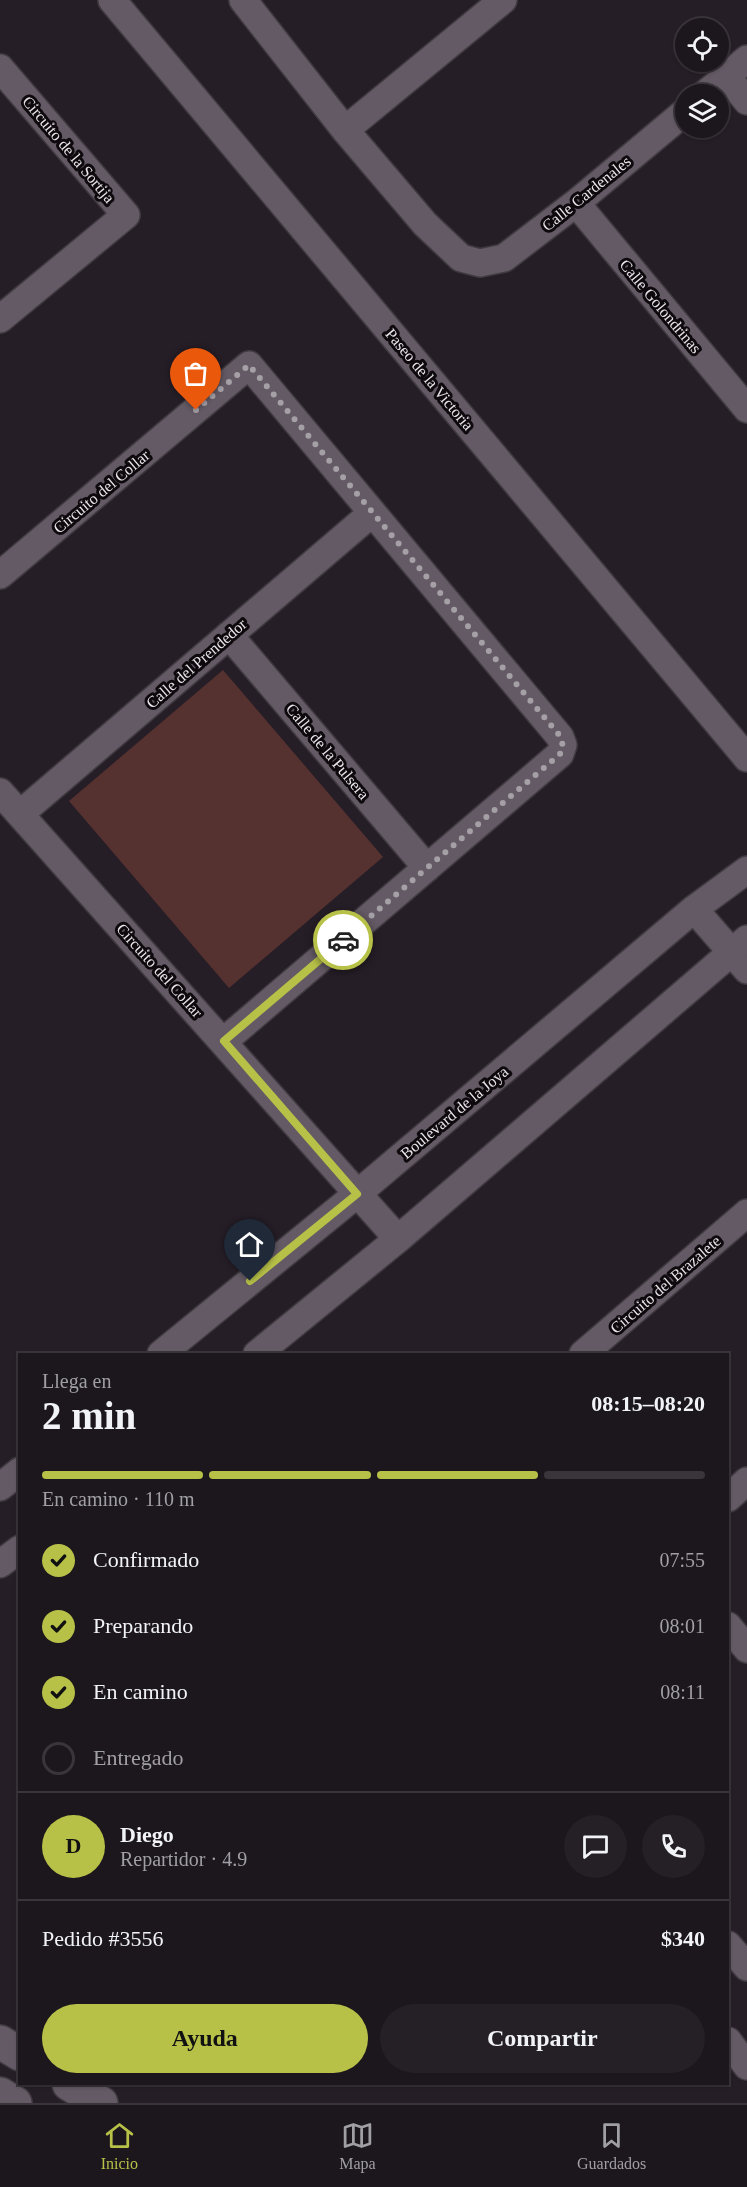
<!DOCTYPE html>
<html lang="es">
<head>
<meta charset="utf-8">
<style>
	body { margin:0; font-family:Georgia,serif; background:#251f26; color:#f1f3f6; height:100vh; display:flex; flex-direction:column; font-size:22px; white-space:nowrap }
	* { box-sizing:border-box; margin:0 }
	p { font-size:20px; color:#a09fa4 }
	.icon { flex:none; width:33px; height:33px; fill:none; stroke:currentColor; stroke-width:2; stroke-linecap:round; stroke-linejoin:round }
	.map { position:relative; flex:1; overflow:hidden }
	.side { position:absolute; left:18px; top:1353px; width:711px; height:732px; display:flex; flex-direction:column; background:#1c161d; border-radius:0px; box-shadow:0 2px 4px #0004,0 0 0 2px #3a353b }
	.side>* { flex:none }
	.fabs { position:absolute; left:675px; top:18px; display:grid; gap:12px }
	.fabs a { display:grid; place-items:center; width:54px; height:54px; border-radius:50%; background:#1c161d; box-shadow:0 2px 4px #0004,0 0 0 2px #3a353b; font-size:30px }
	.pin { position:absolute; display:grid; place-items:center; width:51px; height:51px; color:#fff; margin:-62px -26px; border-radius:50% 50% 50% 0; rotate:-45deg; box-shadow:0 0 6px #0007 }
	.pin .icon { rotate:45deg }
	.courier { position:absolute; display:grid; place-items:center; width:60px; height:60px; margin:-30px; border:4px solid #b7c148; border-radius:50%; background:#fff; color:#222; box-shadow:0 2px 8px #0007 }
	.summary em { font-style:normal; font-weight:700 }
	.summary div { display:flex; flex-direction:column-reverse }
	.summary { display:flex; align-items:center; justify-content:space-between; height:102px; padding:0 24px }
	h1 { font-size:39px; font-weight:700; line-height:45px }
	.bar { display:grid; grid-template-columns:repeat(4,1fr); gap:9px 6px; align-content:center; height:72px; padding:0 24px }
	.bar i { height:8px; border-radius:4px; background:#3a353b }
	.bar .on { background:#b7c148 }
	.bar p { grid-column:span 4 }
	.line { display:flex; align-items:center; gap:15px; padding:0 24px; border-top:2px solid #3a353b }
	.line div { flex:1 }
	.round { display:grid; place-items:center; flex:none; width:63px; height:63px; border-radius:32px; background:#251f26 }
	ol { padding:0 24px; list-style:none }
	li { display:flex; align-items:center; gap:18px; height:66px }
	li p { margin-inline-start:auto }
	li .icon { padding:6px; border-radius:50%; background:#b7c148; color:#111; stroke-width:4 }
	li:last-child { color:#a09fa4 }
	li i { width:33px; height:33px; border:3px solid #3a353b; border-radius:50% }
	.cta { display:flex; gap:12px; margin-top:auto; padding:12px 24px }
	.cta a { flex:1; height:69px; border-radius:36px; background:#b7c148; color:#111; font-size:24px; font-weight:700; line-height:69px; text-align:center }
	.cta a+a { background:#251f26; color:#f1f3f6 }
	.dock { display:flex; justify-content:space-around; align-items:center; height:84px; border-top:2px solid #3a353b; background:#1c161d; font-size:16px; color:#a09fa4 }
	.dock a { display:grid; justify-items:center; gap:3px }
	.dock .on { color:#b7c148 }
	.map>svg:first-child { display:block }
	.green { fill:#55312f }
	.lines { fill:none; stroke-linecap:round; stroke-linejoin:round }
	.street-casing { stroke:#3f3940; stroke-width:30 }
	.secondary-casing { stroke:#3f3940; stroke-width:36 }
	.street { stroke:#645a65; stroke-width:27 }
	.secondary { stroke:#645a65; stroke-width:33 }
	.done { stroke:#a59fa6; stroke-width:6; stroke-dasharray:0 10.8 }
	.route { stroke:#b7c148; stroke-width:8 }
	.labels { text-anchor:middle; stroke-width:6; stroke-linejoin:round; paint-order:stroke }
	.street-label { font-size:16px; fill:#eae5eb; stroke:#0d090d }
</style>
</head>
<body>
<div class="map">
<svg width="747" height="2103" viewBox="0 0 747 2103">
	<rect width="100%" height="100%" fill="#261e27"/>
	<path class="green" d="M223 670 383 857 229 988 69 801Z"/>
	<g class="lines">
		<g class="street-casing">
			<path id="street" d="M112 0 747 758
				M243 0 345 130 425 224 461 258 480 263 504 258 576 203 686 111
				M0 68 126 215 0 319
				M727 77 747 101
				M705 94 747 59
				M345 130 503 0
				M576 203 747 409
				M0 575 249 365 560 737 563 745 560 754 224 1041
				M229 635 427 868
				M0 792 398 1239
				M20 814 372 513
				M694 909 747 970
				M161 1354 357 1194 694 909 747 870
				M257 1354 398 1239 747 939
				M583 1354 747 1213
				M0 1487 20 1471
				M728 1498 747 1481
				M0 1564 20 1549
				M728 1626 747 1649
				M728 1945 747 1967
				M728 2041 747 2066"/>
		</g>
		<g class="secondary-casing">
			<path id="secondary" d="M0 2042 20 2054
				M69 2084 101 2103
				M0 2094 15 2103"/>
		</g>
		<use href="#street" class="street"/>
		<use href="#secondary" class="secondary"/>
	</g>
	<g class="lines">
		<path class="done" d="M196 410 249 365 560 736 563 746 560 754 343 940"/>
		<path class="route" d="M250 1281 357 1194 224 1041 343 940"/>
	</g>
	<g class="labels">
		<g class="street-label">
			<text transform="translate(69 149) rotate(50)" y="6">Circuito de la Sortija</text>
			<text transform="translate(586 193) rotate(-39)" y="6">Calle Cardenales</text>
			<text transform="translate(661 306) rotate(50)" y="6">Calle Golondrinas</text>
			<text transform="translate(430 379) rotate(50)" y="6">Paseo de la Victoria</text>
			<text transform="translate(101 491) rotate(-40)" y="6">Circuito del Collar</text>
			<text transform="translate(196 663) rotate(-41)" y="6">Calle del Prendedor</text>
			<text transform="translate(328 751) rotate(50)" y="6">Calle de la Pulsera</text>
			<text transform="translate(160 970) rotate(48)" y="6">Circuito del Collar</text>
			<text transform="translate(454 1112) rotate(-40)" y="6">Boulevard de la Joya</text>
			<text transform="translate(665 1284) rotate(-41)" y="6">Circuito del Brazalete</text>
		</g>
	</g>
</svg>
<div class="fabs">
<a><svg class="icon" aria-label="locate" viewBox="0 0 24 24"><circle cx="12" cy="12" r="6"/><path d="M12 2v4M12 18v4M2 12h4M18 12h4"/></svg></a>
<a><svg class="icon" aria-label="layers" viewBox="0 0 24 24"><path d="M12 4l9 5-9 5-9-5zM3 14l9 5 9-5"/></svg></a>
</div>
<div class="pin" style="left:196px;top:410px;background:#ea580c"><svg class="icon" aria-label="bag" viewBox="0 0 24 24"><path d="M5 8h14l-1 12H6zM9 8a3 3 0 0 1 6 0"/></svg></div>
<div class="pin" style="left:250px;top:1281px;background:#1f2937"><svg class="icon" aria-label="home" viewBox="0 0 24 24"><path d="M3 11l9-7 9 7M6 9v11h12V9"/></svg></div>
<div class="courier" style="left:343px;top:940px"><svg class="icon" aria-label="car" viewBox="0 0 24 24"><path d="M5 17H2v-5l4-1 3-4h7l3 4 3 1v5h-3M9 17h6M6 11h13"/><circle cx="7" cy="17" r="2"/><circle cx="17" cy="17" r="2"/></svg></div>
<section class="side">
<div class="summary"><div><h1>2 min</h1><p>Llega en</p></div><em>08:15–08:20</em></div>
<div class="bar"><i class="on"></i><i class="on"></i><i class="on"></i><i></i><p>En camino · 110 m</p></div>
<ol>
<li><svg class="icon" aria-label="check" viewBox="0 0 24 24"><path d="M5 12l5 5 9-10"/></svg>Confirmado<p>07:55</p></li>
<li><svg class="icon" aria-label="check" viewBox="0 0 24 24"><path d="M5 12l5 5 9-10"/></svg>Preparando<p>08:01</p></li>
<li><svg class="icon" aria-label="check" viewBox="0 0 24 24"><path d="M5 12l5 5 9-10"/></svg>En camino<p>08:11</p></li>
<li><i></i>Entregado</li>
</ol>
<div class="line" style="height:108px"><b class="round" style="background:#b7c148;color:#111">D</b><div><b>Diego</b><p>Repartidor · 4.9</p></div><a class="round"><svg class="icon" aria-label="chat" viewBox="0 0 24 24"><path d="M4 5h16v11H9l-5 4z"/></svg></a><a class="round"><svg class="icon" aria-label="phone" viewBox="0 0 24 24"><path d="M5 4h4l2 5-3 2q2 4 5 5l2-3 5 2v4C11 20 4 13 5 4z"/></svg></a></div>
<div class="line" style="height:78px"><div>Pedido #3556</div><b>$340</b></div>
<div class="cta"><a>Ayuda</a><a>Compartir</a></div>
</section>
</div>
<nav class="dock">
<a class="on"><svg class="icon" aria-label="home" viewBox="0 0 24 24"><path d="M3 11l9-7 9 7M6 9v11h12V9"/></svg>Inicio</a>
<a><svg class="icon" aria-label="map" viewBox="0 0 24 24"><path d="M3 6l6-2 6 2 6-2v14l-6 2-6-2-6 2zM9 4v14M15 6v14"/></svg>Mapa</a>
<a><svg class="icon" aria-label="saved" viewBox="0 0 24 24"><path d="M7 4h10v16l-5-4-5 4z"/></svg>Guardados</a>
</nav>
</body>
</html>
